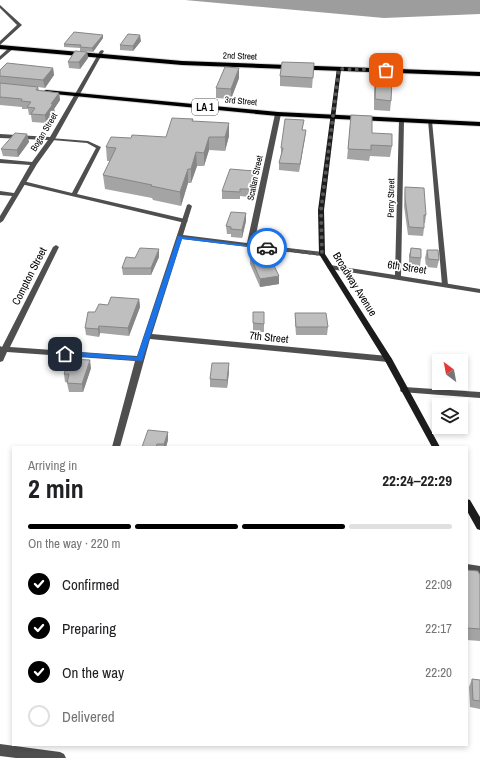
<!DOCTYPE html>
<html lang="en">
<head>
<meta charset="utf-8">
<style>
	body { margin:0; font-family:"Archivo Narrow",sans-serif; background:#f2f2f2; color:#202124; height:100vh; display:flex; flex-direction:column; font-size:15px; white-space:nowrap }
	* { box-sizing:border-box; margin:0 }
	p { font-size:13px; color:#757577 }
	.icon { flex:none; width:22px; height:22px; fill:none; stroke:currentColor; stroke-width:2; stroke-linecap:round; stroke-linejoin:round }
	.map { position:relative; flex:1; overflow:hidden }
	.panel { position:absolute; left:12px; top:446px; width:456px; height:300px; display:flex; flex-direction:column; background:#fff; border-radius:0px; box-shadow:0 2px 6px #0003 }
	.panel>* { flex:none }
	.needle { width:26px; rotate:328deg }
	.controls { position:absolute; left:432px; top:354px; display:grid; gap:8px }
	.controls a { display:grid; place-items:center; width:36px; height:36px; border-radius:0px; background:#fff; box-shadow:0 2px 6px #0003; font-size:20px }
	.pin { position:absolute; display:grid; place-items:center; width:34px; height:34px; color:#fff; margin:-17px; border-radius:8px; box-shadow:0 2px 6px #0006 }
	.courier { position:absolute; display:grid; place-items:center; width:40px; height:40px; margin:-20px; border:3px solid #1a73e8; border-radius:50%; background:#fff; color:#222; box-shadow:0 1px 5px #0007 }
	.summary em { font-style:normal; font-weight:700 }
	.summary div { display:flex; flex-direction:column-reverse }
	.summary { display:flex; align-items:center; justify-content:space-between; height:68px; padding:0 16px }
	h1 { font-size:26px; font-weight:700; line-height:30px }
	.bar { display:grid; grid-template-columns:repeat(4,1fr); gap:6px 4px; align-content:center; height:48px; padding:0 16px }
	.bar i { height:5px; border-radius:3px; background:#e0e0e0 }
	.bar .on { background:#000 }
	.bar p { grid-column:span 4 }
	ol { padding:0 16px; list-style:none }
	li { display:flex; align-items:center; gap:12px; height:44px }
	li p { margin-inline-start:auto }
	li .icon { padding:4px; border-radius:50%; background:#000; color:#fff; stroke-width:4 }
	li:last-child { color:#757577 }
	li i { width:22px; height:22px; border:2px solid #e0e0e0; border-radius:50% }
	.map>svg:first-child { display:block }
	.water { fill:#9d9d9d }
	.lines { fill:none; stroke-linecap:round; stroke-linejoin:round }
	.primary-casing { stroke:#dbdbdb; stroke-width:2 }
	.service { fill:#4f4f4f; fill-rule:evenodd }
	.minor { fill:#4f4f4f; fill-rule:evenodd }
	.secondary { fill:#1c1c1c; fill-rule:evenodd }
	.primary { fill:#000; fill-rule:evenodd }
	.wall { fill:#a4a4a4 }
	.shaded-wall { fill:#868686 }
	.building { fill:#bfbfbf; stroke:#868686 }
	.route { fill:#1a73e8 }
	.done { stroke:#595959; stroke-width:4; stroke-dasharray:0 7.2 }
	.labels { text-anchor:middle; stroke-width:3.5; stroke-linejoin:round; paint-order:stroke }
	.far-street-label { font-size:9px; fill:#000; stroke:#fff }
	.shield { fill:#fff; stroke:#4c4c4c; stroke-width:1 }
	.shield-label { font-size:10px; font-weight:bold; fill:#000 }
	.street-label { font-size:11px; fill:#000; stroke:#fff }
</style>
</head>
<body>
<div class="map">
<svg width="480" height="758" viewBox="0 0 480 758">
	<rect width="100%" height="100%" fill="#fff"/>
	<path class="water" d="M185 0H480V14L384 18Z"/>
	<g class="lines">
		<g class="primary-casing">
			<path id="primary" d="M0 45 182 61 480 72V76L182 65 0 49Z
				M46 90 278 112 480 122V126L278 116 44 93V91Z"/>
		</g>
		<path class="service" d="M428 120 432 121 448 285 445 287 442 285Z
			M50 138 88 141 101 147 77 194 185 219 188 221 185 223 21 184 20 183 23 181 72 193 96 148 87 143 52 140 50 139Z"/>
		<path class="minor" d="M0 5 22 25 0 45V41L17 25 0 8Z
			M10 47 14 48 0 60V56Z
			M102 50 104 51 55 139 37 164 3 221 0 223V216L12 196 0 195V191L14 193 30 165 0 163V159L32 162 48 140 0 138V134L50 137 100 51Z
			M278 112 281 114 254 244 322 252 325 254 322 256 182 239 152 334 388 356 392 359 388 362 150 339 120 447H112L135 361 7 352 3 361 0 362V346L2 347 53 247 56 245 59 247 10 347 137 356 187 205 189 204 192 206 183 235 247 243 275 114Z
			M399 119 404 120 401 276 480 289V293L330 269 327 267 330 265 395 275Z
			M404 387 480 392V398L401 392 400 390 401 388Z
			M467 564 480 566V574L467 572Z
			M0 744 60 752 64 754 66 758H16L0 756Z"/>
		<path class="secondary" d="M337 68 341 69 324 210 325 254 392 359 440 447H432L384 359 319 254 318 210Z
			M467 499 470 500 480 517V530L477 529 467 511Z"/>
		<use href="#primary" class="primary"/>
	</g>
	<path class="wall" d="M103 38 93 52 80 51V48L64 47V44Z
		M141 41 133 51 120 50V45Z
		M87 52 88 58 80 69 69 68 68 62Z
		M314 63 312 88 280 86V76Z
		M53 68 54 75 45 88 38 87 39 90 59 93 60 100 54 109 55 112 46 123 32 122 31 115H29L28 109H22V107L0 105V70Z
		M239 68V78L231 99 216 98V88Z
		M376 78 391 101 390 111 374 110V88Z
		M193 119V121L229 136 225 151 209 150 204 166H197L191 183H188L181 206 153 200 152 198 105 189 103 175 110 161H107L106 147 131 138 166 137Z
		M350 126 372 133 392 146 390 157 370 156 369 161 347 159Z
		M303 130H306L305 137 299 172 279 170V163L281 155V148Z
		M27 134 29 142 18 157 3 156 1 149Z
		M254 178 249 197 240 196V199H222V191Z
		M405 187 426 215 425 223H424V228L423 236 408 235 404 206Z
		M246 213V221L242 238 231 237V234H227L226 226Z
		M411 248 421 258 420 266 409 265V255Z
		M427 250 439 260 437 268 426 267 425 258Z
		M250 256 279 284 260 287 250 264Z
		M159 257 151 275H123L122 268 135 258Z
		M139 299 140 307 129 336 100 333 99 337 86 335 85 328 95 312 108 305Z
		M253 312H264V332H253Z
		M295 313 328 327 327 335H296L295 321Z
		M91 368 83 392H69L67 383V382H65L64 374Z
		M229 372 227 388 210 387V379Z
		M168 440 166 447H142Z
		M467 570 480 575V641L467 640Z
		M472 679 480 680V709L470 707 469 687Z"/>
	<path class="shaded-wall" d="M103 35V38L93 52 92 48Z
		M140 35 141 41 133 51V46Z
		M87 52 88 58 80 69 79 62Z
		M53 68 54 75 45 88 43 80Z
		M239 68V78L231 99V89Z
		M59 93 60 100 54 109 55 112 46 123 45 115 51 104Z
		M229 123V136L225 151V137Z
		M306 130 305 137 299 172 300 164Z
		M27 134 29 142 18 157 17 150Z
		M209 137V150L204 166V153Z
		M196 152 197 166 191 183V169Z
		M188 169V183L181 206 180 192Z
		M254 171V178L249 197V189Z
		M246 213V221L242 238V230Z
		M159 249V257L151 275V268Z
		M279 276V284L260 287V279Z
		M139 299 140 307 129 336 128 328Z
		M99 326 100 333 99 337 98 329Z
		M90 360 91 368 83 392 82 384Z
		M229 363V372L227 388V380Z
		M168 432V440L166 447H164V444Z"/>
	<path class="building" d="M74 32 103 35 92 48 80 47 81 45 64 44Z
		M128 34 140 35 133 46 120 45Z
		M75 51 87 52 79 62H68Z
		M282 62 314 63 313 78 280 76Z
		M7 63 35 66 53 68 43 80 0 76V70Z
		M225 67 239 68 231 89 216 88Z
		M376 78 392 80 391 101 375 99Z
		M0 83 38 87 36 90 59 93 51 104H53L45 115 31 114 35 108 27 107 31 102 21 101 22 99 0 97Z
		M351 115 372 116V133L392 134V146L371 145V150L348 149Z
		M172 118 193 119 192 121 229 123 225 137H209L204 153 196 152 191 169H188L180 192 151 186 152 185 103 175 116 148 106 147 111 137 131 138 132 135 166 137Z
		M285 119 304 120 302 130H306L300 164 279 163 283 148H281Z
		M15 133 27 134 17 150 1 149Z
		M230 169 254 171 249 189H240V192L222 191Z
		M405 187 424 188 426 215H424V228L409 227 405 198Z
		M231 212 246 213 242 230 231 229V227L226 226Z
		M140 248 159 249 151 268H122L126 257 135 258Z
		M411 248 421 249V258L410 257Z
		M427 250H438L439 260 428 259Z
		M268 253 279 276 260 279 250 256Z
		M111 297 139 299 128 328 99 326 98 329 85 328 88 312H95L99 304 108 305Z
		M253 312H264V324L253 323Z
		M295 313H326L328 327H296Z
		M69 359 90 360 82 384 67 383 69 374H64Z
		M212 363H229L227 380 210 379Z
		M148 430 168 432 164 444H157L156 447H142Z
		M467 570 478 571 480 575V629L467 628Z
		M472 679 480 680V701L473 700Z"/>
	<path class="route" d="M178 236 269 248 267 249 182 239 142 361 62 355V354L65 351 137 357Z"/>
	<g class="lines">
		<path class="done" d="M267 248 322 254 321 210 339 69 386 70"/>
	</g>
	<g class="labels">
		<g class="far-street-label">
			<text transform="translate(240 56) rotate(2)" y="3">2nd Street</text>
			<text transform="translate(241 101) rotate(5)" y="3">3rd Street</text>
			<text transform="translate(44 132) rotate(-59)" y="3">Bogan Street</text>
			<text transform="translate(255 178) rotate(-78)" y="3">Scallan Street</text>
			<text transform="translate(391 198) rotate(-89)" y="3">Perry Street</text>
		</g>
		<rect class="shield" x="192" y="99" width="26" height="16" rx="3"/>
		<g class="shield-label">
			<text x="205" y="111">LA 1</text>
		</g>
		<g class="street-label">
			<text transform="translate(407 267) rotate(9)" y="4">6th Street</text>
			<text transform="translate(29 276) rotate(-63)" y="4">Compton Street</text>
			<text transform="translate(355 284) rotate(58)" y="4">Broadway Avenue</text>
			<text transform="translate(269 337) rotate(6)" y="4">7th Street</text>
		</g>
	</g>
</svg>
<div class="controls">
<a><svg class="needle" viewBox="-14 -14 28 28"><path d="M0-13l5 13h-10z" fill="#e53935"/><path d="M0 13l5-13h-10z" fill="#757577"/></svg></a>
<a><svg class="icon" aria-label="layers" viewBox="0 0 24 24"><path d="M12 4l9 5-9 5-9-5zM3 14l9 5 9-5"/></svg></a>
</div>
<div class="pin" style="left:386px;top:70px;background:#ea580c"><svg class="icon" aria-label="bag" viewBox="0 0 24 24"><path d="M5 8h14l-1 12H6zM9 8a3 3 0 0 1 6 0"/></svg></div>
<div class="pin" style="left:65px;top:354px;background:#1f2937"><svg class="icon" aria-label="home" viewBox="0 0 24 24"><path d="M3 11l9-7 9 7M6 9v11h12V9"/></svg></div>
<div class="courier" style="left:267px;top:248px"><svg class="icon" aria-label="car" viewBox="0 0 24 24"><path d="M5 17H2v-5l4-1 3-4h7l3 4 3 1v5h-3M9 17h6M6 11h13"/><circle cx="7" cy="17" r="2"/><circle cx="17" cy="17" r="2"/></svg></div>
<section class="panel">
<div class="summary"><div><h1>2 min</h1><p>Arriving in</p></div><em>22:24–22:29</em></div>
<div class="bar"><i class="on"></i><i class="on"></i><i class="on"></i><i></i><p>On the way · 220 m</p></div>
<ol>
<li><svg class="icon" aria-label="check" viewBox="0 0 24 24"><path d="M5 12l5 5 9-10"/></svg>Confirmed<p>22:09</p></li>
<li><svg class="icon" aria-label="check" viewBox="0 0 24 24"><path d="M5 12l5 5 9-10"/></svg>Preparing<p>22:17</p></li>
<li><svg class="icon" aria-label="check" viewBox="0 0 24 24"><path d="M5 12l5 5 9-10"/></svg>On the way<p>22:20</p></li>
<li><i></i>Delivered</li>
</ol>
</section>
</div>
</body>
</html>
